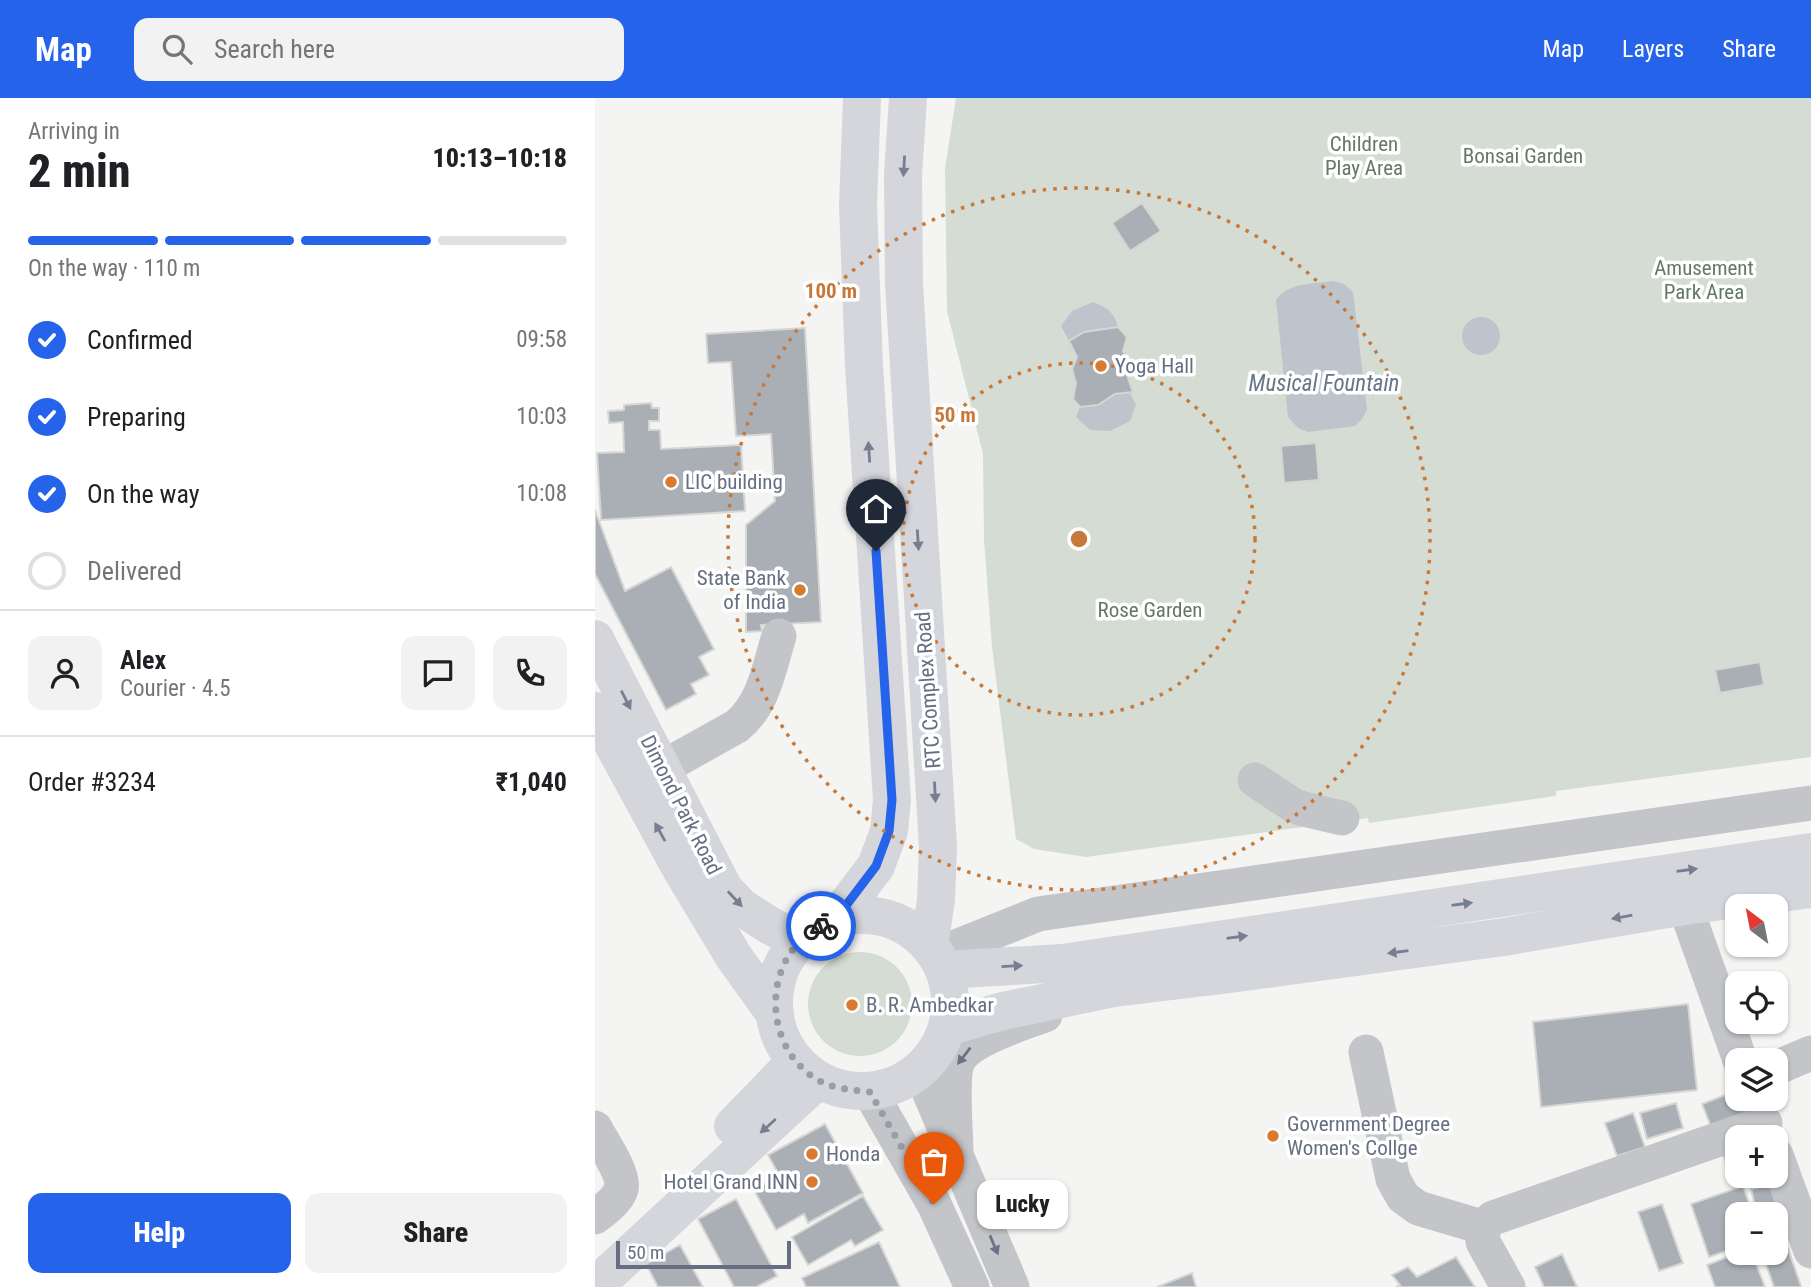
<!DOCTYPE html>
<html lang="en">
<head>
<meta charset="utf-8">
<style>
	body { margin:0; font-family:"Roboto Condensed",sans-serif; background:#f2f2f2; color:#202124; height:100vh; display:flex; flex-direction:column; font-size:26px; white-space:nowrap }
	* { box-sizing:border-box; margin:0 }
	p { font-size:23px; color:#757577 }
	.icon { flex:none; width:38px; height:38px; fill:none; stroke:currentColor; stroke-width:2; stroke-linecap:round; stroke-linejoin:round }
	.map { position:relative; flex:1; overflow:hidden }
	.drawer { display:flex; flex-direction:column; background:#fff; width:595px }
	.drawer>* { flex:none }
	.needle { width:46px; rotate:328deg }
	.fabs { position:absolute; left:1130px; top:796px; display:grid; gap:14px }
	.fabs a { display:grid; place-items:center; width:63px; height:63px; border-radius:14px; background:#fff; box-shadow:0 2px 5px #0004; font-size:35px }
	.scale { position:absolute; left:21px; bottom:18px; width:175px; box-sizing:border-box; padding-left:7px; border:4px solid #666f81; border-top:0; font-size:19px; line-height:24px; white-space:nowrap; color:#666f81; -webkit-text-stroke:5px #fff; paint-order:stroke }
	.pin { position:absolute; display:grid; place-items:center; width:60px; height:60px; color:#fff; margin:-72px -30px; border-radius:50% 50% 50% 0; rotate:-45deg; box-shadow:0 0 7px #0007 }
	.pin .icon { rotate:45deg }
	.courier { position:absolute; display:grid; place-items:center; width:70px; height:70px; margin:-35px; border:5px solid #2563eb; border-radius:50%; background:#fff; color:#222; box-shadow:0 2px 9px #0007 }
	.bubble { position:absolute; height:49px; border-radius:14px; background:#fff; box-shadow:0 2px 5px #0004; font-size:23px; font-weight:800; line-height:49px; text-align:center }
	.summary em { font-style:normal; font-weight:800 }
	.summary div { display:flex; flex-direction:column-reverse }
	.summary { display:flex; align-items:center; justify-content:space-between; height:119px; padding:0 28px }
	h1 { font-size:46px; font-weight:800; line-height:52px }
	.bar { display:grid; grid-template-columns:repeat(4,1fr); gap:10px 7px; align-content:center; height:84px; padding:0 28px }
	.bar i { height:9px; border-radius:5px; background:#e0e0e0 }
	.bar .active { background:#2563eb }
	.bar p { grid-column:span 4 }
	.line { display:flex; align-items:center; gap:18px; padding:0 28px; border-top:2px solid #e0e0e0 }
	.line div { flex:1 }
	.round { display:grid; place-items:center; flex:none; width:74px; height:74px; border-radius:14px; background:#f2f2f2 }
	ol { padding:0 28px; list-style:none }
	li { display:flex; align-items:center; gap:21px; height:77px }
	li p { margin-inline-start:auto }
	li .icon { padding:7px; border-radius:50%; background:#2563eb; color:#fff; stroke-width:4 }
	li:last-child { color:#757577 }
	li i { width:38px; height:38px; border:4px solid #e0e0e0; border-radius:50% }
	.cta { display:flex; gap:14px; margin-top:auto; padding:14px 28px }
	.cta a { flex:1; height:80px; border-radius:14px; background:#2563eb; color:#fff; font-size:28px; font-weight:800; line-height:80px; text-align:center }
	.cta a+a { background:#f2f2f2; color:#202124 }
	header { display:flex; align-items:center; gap:42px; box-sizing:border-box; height:98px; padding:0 35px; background:#2563eb; color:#fff }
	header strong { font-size:33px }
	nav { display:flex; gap:38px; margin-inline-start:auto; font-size:24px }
	.search { width:490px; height:63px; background:#f2f2f2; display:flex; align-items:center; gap:18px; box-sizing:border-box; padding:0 24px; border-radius:14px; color:#757577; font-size:26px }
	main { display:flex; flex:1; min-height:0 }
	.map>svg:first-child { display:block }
	.green { fill:#d5dcd3 }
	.water { fill:#bdc4cb }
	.building { fill:#aaafb6; stroke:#d6d6d4; stroke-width:2 }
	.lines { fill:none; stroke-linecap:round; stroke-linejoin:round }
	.minor { stroke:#c3c5c9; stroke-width:35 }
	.major { stroke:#d4d6dc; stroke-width:38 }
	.oneway { fill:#767e8f }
	.oneway2 { fill:#6b7385 }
	.done { stroke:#989ea9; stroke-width:7; stroke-dasharray:0 12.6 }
	.route { stroke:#2563eb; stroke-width:9 }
	.ring { fill:none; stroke:#c7793b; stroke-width:3.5; stroke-dasharray:3.5 7 }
	.poi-dot { fill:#d87b2f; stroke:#fff; stroke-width:2.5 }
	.labels { text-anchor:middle; stroke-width:7; stroke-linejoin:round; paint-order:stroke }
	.park-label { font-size:21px; fill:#647965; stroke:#fff }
	.poi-label { font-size:21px; fill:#666f81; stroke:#fff; text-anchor:start }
	.street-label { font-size:21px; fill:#666f81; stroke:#fff }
	.water-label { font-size:23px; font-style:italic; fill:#677685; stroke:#fff }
	.centre { fill:#c7793b; stroke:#fff; stroke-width:3.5 }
	.ring-label { font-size:21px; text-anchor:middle; font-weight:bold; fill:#c7793b; stroke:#fff; stroke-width:7; stroke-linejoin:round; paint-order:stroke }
</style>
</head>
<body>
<header>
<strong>Map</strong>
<div class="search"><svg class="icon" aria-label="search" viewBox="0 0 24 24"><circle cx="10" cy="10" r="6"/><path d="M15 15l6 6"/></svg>Search here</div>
<nav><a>Map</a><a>Layers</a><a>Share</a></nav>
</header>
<main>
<section class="drawer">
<div class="summary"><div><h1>2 min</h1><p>Arriving in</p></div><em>10:13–10:18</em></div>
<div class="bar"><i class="active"></i><i class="active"></i><i class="active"></i><i></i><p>On the way · 110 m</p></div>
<ol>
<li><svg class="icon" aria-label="check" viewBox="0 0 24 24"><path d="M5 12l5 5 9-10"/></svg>Confirmed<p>09:58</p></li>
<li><svg class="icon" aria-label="check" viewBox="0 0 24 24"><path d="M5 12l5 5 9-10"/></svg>Preparing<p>10:03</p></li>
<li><svg class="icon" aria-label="check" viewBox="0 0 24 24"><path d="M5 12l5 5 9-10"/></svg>On the way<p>10:08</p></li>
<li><i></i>Delivered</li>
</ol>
<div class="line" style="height:126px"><a class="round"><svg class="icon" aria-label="person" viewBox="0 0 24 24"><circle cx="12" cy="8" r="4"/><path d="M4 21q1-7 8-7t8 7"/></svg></a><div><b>Alex</b><p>Courier · 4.5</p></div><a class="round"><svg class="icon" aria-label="chat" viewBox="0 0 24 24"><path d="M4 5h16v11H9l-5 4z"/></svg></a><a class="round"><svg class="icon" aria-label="phone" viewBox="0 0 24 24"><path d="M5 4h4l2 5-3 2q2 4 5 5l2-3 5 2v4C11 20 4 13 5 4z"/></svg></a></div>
<div class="line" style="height:91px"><div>Order #3234</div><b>₹1,040</b></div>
<div class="cta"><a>Help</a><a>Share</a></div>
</section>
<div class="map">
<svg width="1216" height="1189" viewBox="0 0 1216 1189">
	<rect width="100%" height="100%" fill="#f4f5f2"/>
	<path class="green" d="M361 0H1216V659L961 693V698L774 725 773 720 491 759 439 751 421 741 397 549 389 442 388 356 352 213 350 70Z
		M213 906a52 52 0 1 1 104 0a52 52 0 1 1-104 0Z"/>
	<path class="water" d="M738 183 749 186 758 194 772 312 767 321 760 328 713 334 703 330 693 319 681 202C694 184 719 186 738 183Z
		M498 204C512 210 519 213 523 229L489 234 474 243 466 228 477 213Z
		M867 238a19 19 0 1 1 38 0a19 19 0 1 1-38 0Z
		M535 295 541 307 535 323 515 333 495 332 481 319 485 309 503 307 520 296Z"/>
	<path class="building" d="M547 105 566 133 535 153 517 125Z
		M523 229 532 239 528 253 535 264 531 274 538 294 520 296 503 307 485 309 478 301 481 285 477 271 482 259 474 243 489 234Z
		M210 230 226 524 166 527 167 533 151 534V427L180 403 176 336 141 338 136 264 113 265 111 236Z
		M56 305 57 310H64V323H54V332H65L66 351 146 347 150 413 6 422 2 355 29 354 28 324 14 325 13 313 29 312V307Z
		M721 345 724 382 689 385 686 348Z
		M0 412 30 493 76 469 119 551 104 559 114 577 96 586 101 596 71 612 0 476Z
		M1165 564 1169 587 1125 595 1120 572Z
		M1093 906 1102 992 946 1009 938 924Z
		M1143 992V1001H1155L1161 1017 1118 1034 1107 1006Z
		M1081 1005 1088 1030 1052 1041 1045 1015Z
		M1038 1015 1050 1049 1022 1058 1010 1025Z
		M230 1026 268 1095 213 1125 209 1116 181 1132 159 1092 184 1077 173 1057Z
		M1143 1044V1066L1133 1070 1126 1050Z
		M1181 1085 1187 1113 1173 1116H1162L1156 1091Z
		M1148 1088 1158 1116H1143V1149L1114 1159 1096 1106Z
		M268 1098 288 1132 260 1148 256 1142 213 1167 197 1139Z
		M141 1101 182 1178 161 1189H139L103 1121Z
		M1067 1106 1088 1165 1064 1173 1043 1114Z
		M1189 1139 1206 1188 1205 1189H1179L1167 1155H1181V1141Z
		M284 1144 305 1189H211L207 1180Z
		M85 1147 108 1189H63L51 1166Z
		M1143 1155H1157L1170 1189H1120L1112 1167Z
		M967 1156 982 1189H949L940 1169Z
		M861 1159 880 1189H801L805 1187 797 1177 813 1169 822 1179Z
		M597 1175 601 1189H562Z"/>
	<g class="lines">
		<path class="minor" d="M67 670 142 628C169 606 174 570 184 538
			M660 682 698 707 708 711 747 720
			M1090 808 1145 962
			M341 857 443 816 1216 705
			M771 954 798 1081 808 1099 823 1110 887 1129
			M1181 970 1216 955
			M325 972 417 1189
			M275 994 339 1106 377 1189
			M0 1030C7 1044 30 1076 26 1091 23 1102 9 1112 0 1119
			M361 1056C361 1035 356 983 362 965 371 942 428 925 450 917
			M1181 1057 1216 1153
			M913 1189 888 1144 887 1129 898 1120 1170 1025"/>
		<path class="major" d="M313 0 308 77 309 186 343 749 341 802 334 848
			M0 541 129 791 146 809 174 827 205 844
			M0 613 86 771 139 859 180 916
			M179 905a88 88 0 1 1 176 0a88 88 0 1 1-176 0Z
			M240 822 281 768 294 733 297 702 269 268 263 107 267 0
			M349 872 467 865 1216 754
			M352 929 408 913 519 890 627 877 909 839 1090 808 1216 791
			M138 1028 201 963
			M0 1188 223 982"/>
	</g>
	<defs><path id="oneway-solid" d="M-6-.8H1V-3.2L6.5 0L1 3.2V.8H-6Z" transform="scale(1.75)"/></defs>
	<g class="oneway">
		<use href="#oneway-solid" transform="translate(309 68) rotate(93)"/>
		<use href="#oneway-solid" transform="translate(274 354) rotate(-94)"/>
		<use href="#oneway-solid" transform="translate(323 442) rotate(86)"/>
		<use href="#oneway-solid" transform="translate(31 602) rotate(63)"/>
		<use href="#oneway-solid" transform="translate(340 694) rotate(87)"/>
		<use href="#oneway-solid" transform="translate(65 734) rotate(-119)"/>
		<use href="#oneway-solid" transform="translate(1092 772) rotate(-8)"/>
		<use href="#oneway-solid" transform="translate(140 801) rotate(47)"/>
		<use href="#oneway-solid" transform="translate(867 806) rotate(-8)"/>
		<use href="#oneway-solid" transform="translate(1027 819) rotate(170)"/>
		<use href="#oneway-solid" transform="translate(642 839) rotate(-8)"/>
		<use href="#oneway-solid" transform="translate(803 854) rotate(172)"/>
		<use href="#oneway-solid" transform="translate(417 868) rotate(-3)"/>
		<use href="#oneway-solid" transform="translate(173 1028) rotate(138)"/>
	</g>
	<g class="oneway2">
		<use href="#oneway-solid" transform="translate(369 958) rotate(128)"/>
		<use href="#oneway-solid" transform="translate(399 1147) rotate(67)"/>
	</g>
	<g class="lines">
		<path class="done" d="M226 828C166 858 166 949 223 982 239 991 257 992 275 994L339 1106"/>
		<path class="route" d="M226 828 240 822 281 768 294 733 297 702 281 453"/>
	</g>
	<g class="ring">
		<circle cx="484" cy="441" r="176"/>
		<circle cx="484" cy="441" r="351"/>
	</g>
	<g class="poi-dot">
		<circle cx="506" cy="268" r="7"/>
		<circle cx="76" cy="384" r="7"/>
		<circle cx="205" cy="492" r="7"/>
		<circle cx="257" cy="907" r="7"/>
		<circle cx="678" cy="1038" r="7"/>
		<circle cx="217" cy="1056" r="7"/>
		<circle cx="217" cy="1084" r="7"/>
	</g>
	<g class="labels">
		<g class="park-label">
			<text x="769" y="53">Children<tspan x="769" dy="24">Play Area</tspan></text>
			<text x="928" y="65">Bonsai Garden</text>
			<text x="1109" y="177">Amusement<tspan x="1109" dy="24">Park Area</tspan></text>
			<text x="555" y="519">Rose Garden</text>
		</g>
		<g class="poi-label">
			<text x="520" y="275">Yoga Hall</text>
			<text x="90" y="391">LIC building</text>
			<text x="191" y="487" text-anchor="end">State Bank<tspan x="191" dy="24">of India</tspan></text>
			<text x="271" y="914">B. R. Ambedkar</text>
			<text x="692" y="1033">Government Degree<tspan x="692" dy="24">Women's Collge</tspan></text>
			<text x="231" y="1063">Honda</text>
			<text x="203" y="1091" text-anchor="end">Hotel Grand INN</text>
		</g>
		<g class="street-label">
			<text transform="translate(333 592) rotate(-94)" y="7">RTC Complex Road</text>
			<text transform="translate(86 707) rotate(63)" y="7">Dimond Park Road</text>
		</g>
		<g class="water-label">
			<text x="729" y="293">Musical Fountain</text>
		</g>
	</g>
	<circle cx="484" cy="441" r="10" class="centre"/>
	<g class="ring-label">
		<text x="236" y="200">100 m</text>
		<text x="360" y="324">50 m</text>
	</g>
</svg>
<div class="fabs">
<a><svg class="needle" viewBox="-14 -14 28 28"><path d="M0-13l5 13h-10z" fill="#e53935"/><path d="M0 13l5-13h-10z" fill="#757577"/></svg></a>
<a><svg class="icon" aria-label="locate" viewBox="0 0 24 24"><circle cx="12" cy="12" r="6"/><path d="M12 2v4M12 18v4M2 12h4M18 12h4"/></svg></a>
<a><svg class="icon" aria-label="layers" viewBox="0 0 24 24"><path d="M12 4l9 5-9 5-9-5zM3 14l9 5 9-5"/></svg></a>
<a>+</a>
<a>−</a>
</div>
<div class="scale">50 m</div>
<div class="pin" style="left:339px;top:1106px;background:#ea580c"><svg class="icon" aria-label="bag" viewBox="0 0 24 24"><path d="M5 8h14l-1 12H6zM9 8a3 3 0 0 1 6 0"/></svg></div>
<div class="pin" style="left:281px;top:453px;background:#1f2937"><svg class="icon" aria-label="home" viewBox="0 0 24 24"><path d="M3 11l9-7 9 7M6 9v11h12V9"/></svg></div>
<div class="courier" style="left:226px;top:828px"><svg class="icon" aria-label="bike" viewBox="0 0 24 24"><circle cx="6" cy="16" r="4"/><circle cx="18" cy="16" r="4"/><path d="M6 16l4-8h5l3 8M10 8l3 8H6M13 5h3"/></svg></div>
<div class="bubble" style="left:382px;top:1082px;width:91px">Lucky</div>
</div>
</main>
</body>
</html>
